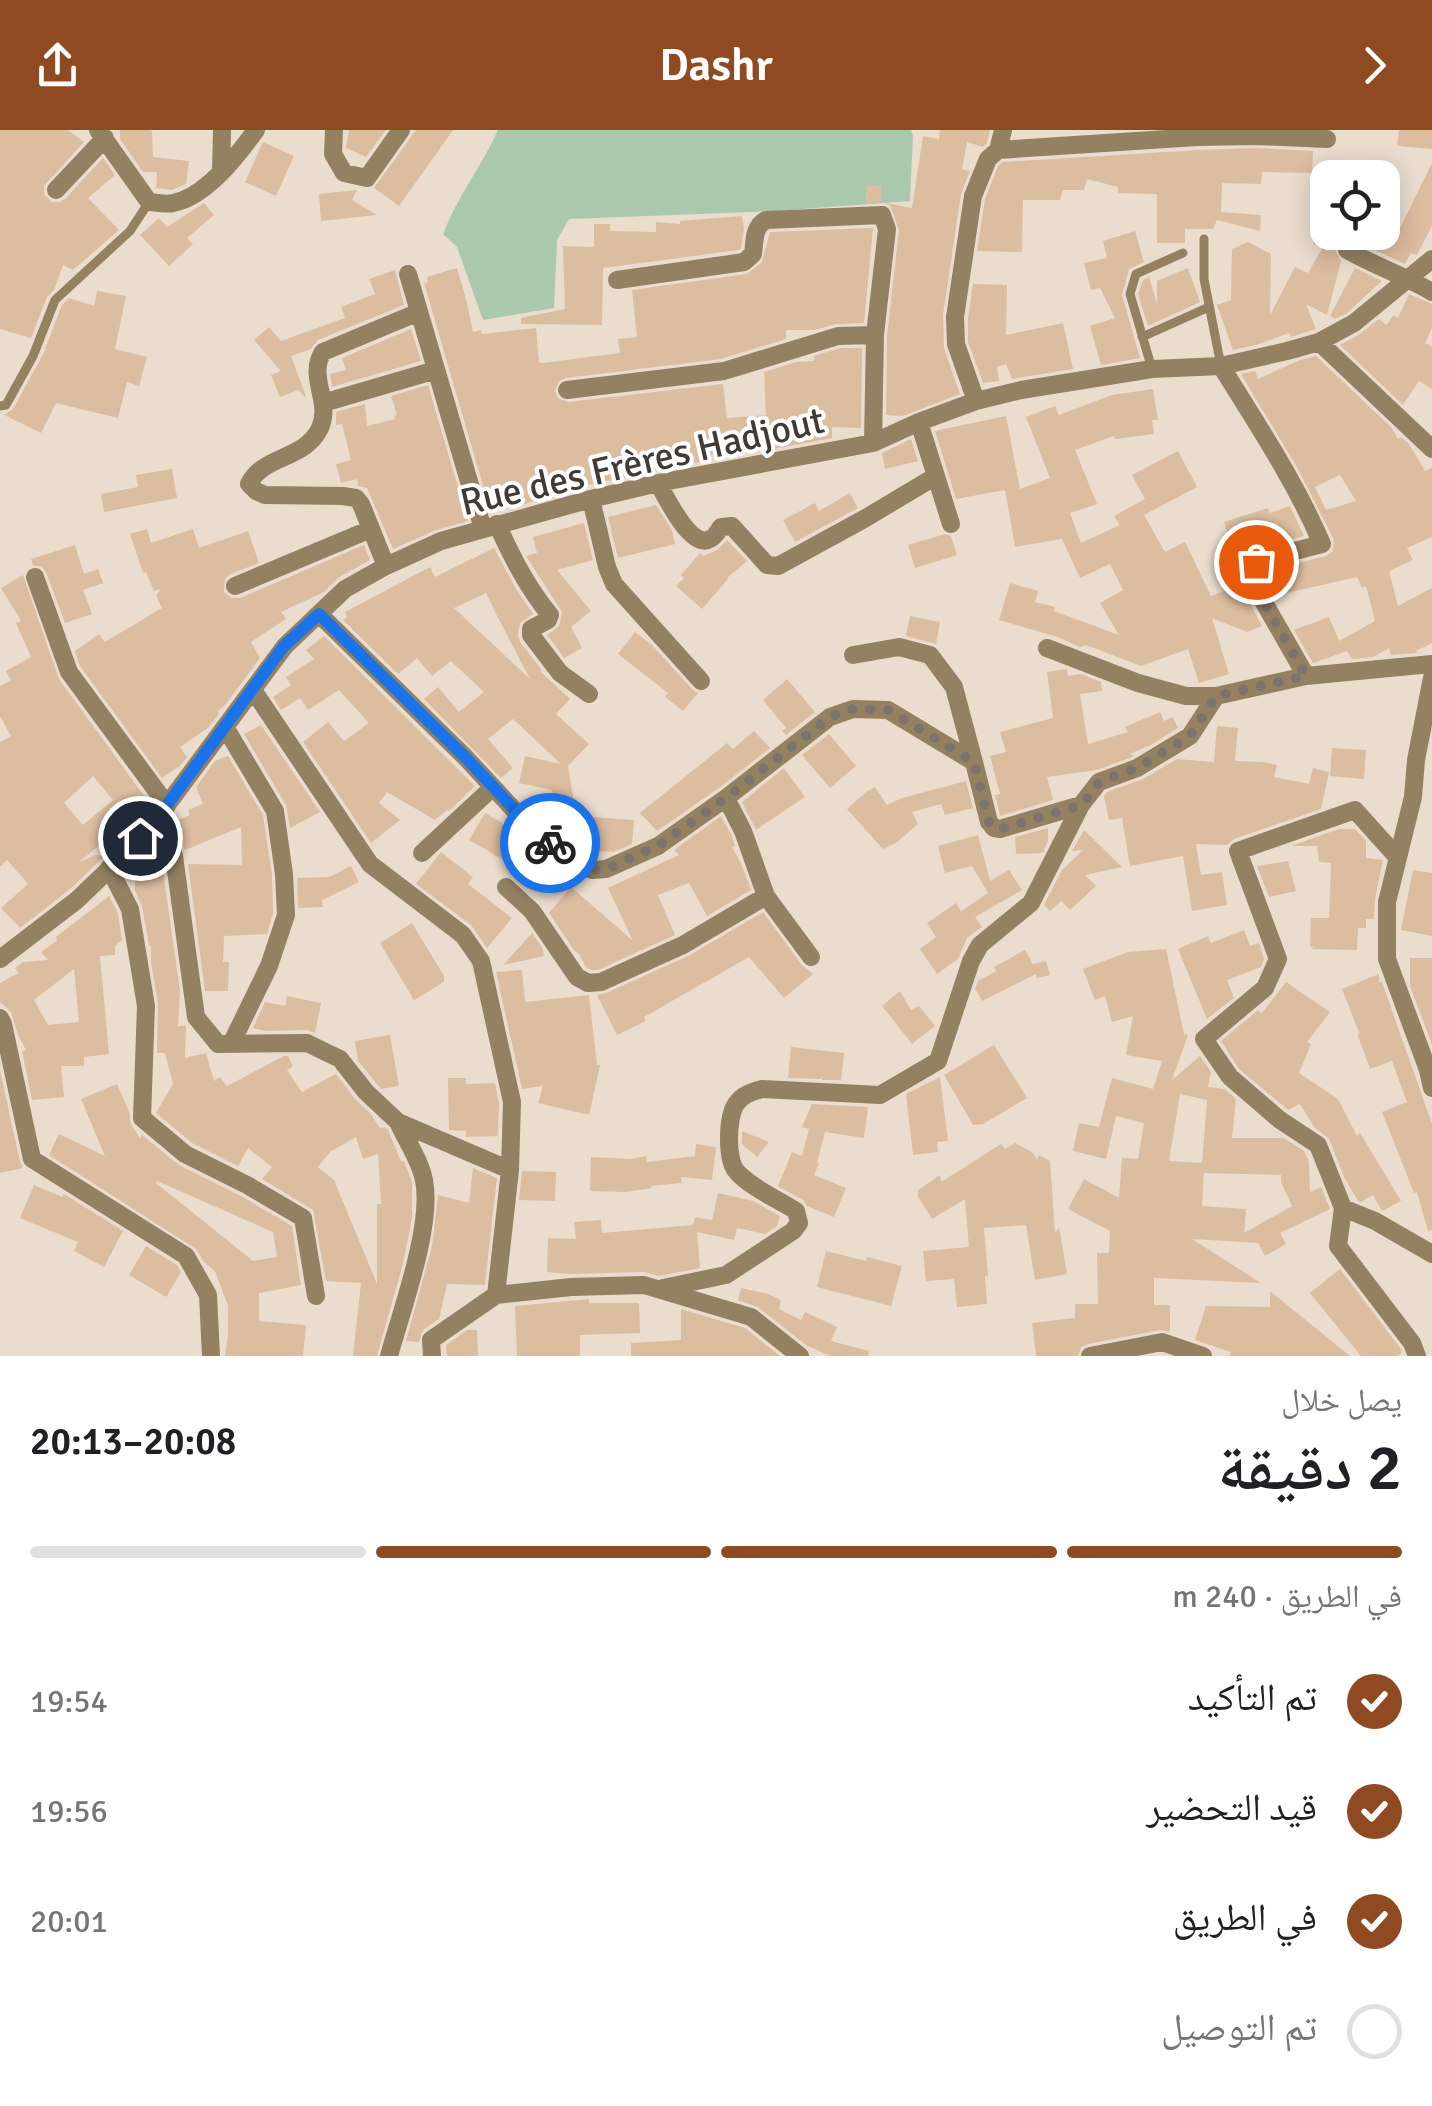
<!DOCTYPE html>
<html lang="ar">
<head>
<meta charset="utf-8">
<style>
	body { margin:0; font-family:Signika,"Noto Naskh Arabic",sans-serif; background:#f2f2f2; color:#202124; direction:rtl; height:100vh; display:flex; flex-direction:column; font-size:38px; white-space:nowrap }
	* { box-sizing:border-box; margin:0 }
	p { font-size:32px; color:#757577 }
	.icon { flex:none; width:55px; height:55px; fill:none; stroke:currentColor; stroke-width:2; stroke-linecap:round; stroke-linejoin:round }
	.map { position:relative; height:1226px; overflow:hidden; direction:ltr }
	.details { display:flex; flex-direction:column; background:#fff; flex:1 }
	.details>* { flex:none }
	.tools { position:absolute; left:1310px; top:30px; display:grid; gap:20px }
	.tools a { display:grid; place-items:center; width:90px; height:90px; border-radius:20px; background:#fff; box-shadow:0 5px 25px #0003; font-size:50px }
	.pin { position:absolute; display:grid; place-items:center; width:85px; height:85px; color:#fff; margin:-42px; border:5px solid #fff; border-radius:50%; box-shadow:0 2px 10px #0007 }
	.courier { position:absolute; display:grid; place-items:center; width:100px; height:100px; margin:-50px; border:8px solid #1a73e8; border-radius:50%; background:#fff; color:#222; box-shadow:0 2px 12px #0007 }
	.head em { font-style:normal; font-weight:600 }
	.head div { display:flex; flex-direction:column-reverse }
	.head { display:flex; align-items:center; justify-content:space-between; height:170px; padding:0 30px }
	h1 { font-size:65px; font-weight:600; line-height:75px }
	.bar { display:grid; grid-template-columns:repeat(4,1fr); gap:15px 10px; align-content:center; height:120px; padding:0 30px }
	.bar i { height:12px; border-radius:8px; background:#e0e0e0 }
	.bar .current { background:#904a22 }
	.bar p { grid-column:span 4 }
	ol { padding:0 30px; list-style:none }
	li { display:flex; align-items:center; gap:30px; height:110px }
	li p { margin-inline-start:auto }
	li .icon { padding:10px; border-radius:50%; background:#904a22; color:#fff; stroke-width:4 }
	li:last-child { color:#757577 }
	li i { width:55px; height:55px; border:5px solid #e0e0e0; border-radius:50% }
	header { display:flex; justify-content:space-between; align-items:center; height:130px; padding:0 30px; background:#904a22; color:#fff; font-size:45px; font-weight:600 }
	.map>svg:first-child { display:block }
	.green { fill:#aac8ae }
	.building { fill:#dbbda0; fill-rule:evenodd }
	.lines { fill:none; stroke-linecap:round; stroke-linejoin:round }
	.lane { stroke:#948162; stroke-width:9 }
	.street { stroke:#948162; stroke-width:18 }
	.done { stroke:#7c746b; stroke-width:10; stroke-dasharray:0 18 }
	.route { stroke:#1a73e8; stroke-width:12 }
	.labels { text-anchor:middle; stroke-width:8; stroke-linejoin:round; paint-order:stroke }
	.street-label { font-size:38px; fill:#413b35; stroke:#fff }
</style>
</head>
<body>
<header><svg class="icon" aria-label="forward" viewBox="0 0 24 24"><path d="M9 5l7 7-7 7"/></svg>Dashr<svg class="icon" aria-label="share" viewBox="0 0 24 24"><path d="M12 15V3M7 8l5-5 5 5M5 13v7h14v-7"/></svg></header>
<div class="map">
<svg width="1432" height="1226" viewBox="0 0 1432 1226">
	<rect width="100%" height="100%" fill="#ebddce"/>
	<path class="green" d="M498 0H911L913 6 910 71 776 81 569 89 557 110 554 178 483 190 457 117 443 104C457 67 482 36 498 0Z"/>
	<path class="building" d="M0 0H68L84 12 44 56V64L52 72H59L65 69 103 28 115 45 88 68 119 100 73 140 63 135 54 160 47 167 31 208 0 199Z
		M120 0H149L152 1 153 27 189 31 186 54 172 60 156 58 157 42H143L120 9Z
		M349 0H386L366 27 346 18Z
		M416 0H453L399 76 374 58Z
		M940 0H990L987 13 983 17 967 12 962 39 970 41 961 64 943 185 944 218 960 264 903 286 886 285 887 206 899 100 890 75 881 72 866 73V55L881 56V72L912 78 923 6 939 9Z
		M1399 0H1432V19L1397 16Z
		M263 12 294 26 276 66 245 52Z
		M1256 18 1313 21 1312 43 1262 42 1261 54 1222 53 1221 82 1261 85 1260 101 1217 90 1213 99H1185V113H1157V64L1118 63V57L1087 49 1084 60H1063L1060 70H1023L1022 122 977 121 985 69 998 36 1003 32 1198 20Z
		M1432 33V96L1417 125 1411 123 1405 134 1366 116 1373 102H1382V89L1400 98Z
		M357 60 352 70 377 85 321 91 319 64Z
		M204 73 214 85 187 108 193 114 169 136 140 105 159 88 167 97Z
		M1322 76 1328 77V102H1341L1335 120 1341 131 1327 185 1306 174 1316 199 1291 207 1289 203 1256 215 1233 220 1217 175 1231 170 1232 119 1248 112 1271 124 1270 185 1295 137 1308 143 1323 117 1313 114Z
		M742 86 744 99 741 118 739 120 603 138 602 195 521 194V188L565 179 563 116 594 117V94H610V101L656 102V92L680 94V91Z
		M873 98 864 193 837 194 814 200H786V209L721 229 566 248 559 251 555 261 558 268 568 272 723 254 727 288 766 285 764 242 796 232 814 231V226L840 218H862L861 298 832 297V308L758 322 701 326 702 332 679 334V336L583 356V358L491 383 424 153 428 152 427 147 457 138 466 169 473 202 481 200 482 204 536 198 539 232 543 233 620 223 618 209 637 207 632 160 747 144 762 132 770 102Z
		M1135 101 1144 132 1129 139 1122 165 1140 228 1101 235 1090 196 1115 188 1100 158 1091 160 1084 133 1107 128 1103 111Z
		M1188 138 1200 172 1148 196 1138 164 1143 150 1149 147 1157 174V151Z
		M1355 138 1382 151 1347 183 1335 189 1330 186Z
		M395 140 404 175 318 210 311 219 291 226 307 269 298 260 280 267 271 245 281 241 254 210 269 197 281 211 345 188 341 177 375 164 369 149Z
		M973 154 1007 155 1006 205 1063 193 1073 239 1012 249 1006 234 997 237 999 251 983 253 968 212V188Z
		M97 161 126 166 115 219 147 227 139 256 127 252 118 288 56 273 41 303 4 285 13 279 46 219H45L62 175 69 168 94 176Z
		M1409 164 1432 174V198L1425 213 1432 217V259L1419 251 1403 275 1340 215 1360 204 1379 189 1386 195 1394 185 1398 188Z
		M411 199 421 231 332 257 330 244 346 240 342 228Z
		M1316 226 1392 298 1398 309 1401 307 1409 314 1425 341 1432 338V407L1407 418 1413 430 1389 441 1398 476 1432 458V513L1416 521 1417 523 1391 525 1389 518 1373 527 1352 529 1347 521 1313 533 1294 500 1329 487 1339 511 1375 491 1366 456 1362 458 1357 447 1278 465 1268 441 1326 426 1332 422 1334 410 1298 339 1241 244 1255 241 1258 249 1300 230ZM1340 345 1356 371 1326 380 1315 357Z
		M428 255 468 391 436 400 393 419 367 358 358 356 357 349 341 353 336 334 351 330 342 294 336 295V282L365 274 367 296 395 289 394 286 397 285 391 266Z
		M1153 259 1158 290H1152L1154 304 1115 309 1114 306 1075 320 1097 374 1070 383 1081 413 1120 395 1114 386 1145 369 1132 345 1178 321 1197 357 1144 385 1165 422 1185 412 1211 466 1240 455 1262 496 1247 502 1212 488 1229 544 1199 553 1188 519 1141 536 1086 515 1080 517 1058 507 999 490 1010 453 1038 461 1035 472 1055 477 1054 481 1119 505 1100 473 1123 460 1110 434 1080 448 1062 409 1015 417 1005 360 956 369 935 301 1006 286 1020 359 1050 348 1026 287 1055 276 1059 285 1112 265Z
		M911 309 918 331 885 339 882 323Z
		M172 339 177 368 104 382 101 364 138 357 136 345Z
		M850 363 858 378 795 412 783 390 815 373 819 381Z
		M656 375 672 400 675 414 618 428 608 387Z
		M1290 376 1304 406 1259 417 1254 405 1231 414 1224 392 1268 378 1270 383Z
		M584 393 593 430 557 440 591 481 571 497 582 518 564 528 547 505 559 496 562 482 526 426 537 423 533 407Z
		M147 399 151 413 193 399 199 418 248 401 259 433 230 444 225 449 224 462 232 468H240L364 415 370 430 338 448 324 462 281 482 286 489 251 512 260 528 226 574 218 581 219 584 208 598 180 617 187 627 180 636 162 648 80 536 75 521 99 504 105 512 162 478 156 465 160 461 159 459 154 461 146 442 143 443 130 404Z
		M945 404 951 406 957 425 915 438 908 415Z
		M727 410 747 431 727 448 728 449 702 479 676 456 684 448 681 445 700 423 703 426 717 420Z
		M75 415 84 444 98 439 103 453 83 460 92 484 65 493 46 442 42 437 33 435 31 429Z
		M494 418 516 459 533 484 520 493 518 505 520 512 542 540 540 541 570 569 556 584 589 614 568 636 576 686 634 690 632 714 613 722 598 721V713L573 715 562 707 559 668 553 669 552 660 519 653 525 626 561 634 513 589 488 609 513 638 501 648 424 569 438 557 459 582 484 562 451 531 432 546 417 528 398 544 343 490 347 487 345 482 430 437 435 447ZM486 463 497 486 530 549 454 478Z
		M23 445 59 549 150 674 79 732 95 725 105 726 69 760 20 798 1 778 28 754 7 730 0 737V612L11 606 0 586V556L11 550 6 541 31 527 16 493 21 491 1 458ZM93 646 113 670 83 695 64 673Z
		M910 486 940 492 936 514 906 506Z
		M635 502 651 514 692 559 698 563 683 581 665 567 668 563 618 524Z
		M324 506 475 656 449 681 447 680 435 690 387 662 379 673 400 690 371 713 303 612 328 592 344 611 369 593 339 560 308 580 300 568 281 580 273 567 291 555 286 547 314 529 306 520Z
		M1067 539 1068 546 1081 544 1101 552 1102 561 1080 564 1088 614 1128 602 1125 597 1160 582 1164 591 1173 587 1178 598 1151 615 1129 624 1134 625 1132 627 1097 640 1047 647 1053 670 1000 686 995 665 1000 664 990 626 1006 622 1000 602 1053 588 1047 542Z
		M787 549 815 582 786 605 782 601 786 598 763 570Z
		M261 595 320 682 290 698 286 675 244 604Z
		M1217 596 1238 598 1235 631 1264 632 1277 635 1274 647 1309 654 1313 638 1329 642 1321 679 1234 709 1227 715 1196 714 1201 745 1222 742 1227 775 1192 781 1183 726 1130 736 1122 688 1109 690 1104 666 1107 662 1143 649 1177 629 1214 632Z
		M754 601 770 618 719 658 657 701 640 683 727 613 733 619Z
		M829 604 856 636 830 658 802 625Z
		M1332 618 1366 620 1364 649 1330 646Z
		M228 626 263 685 272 745 273 783 267 804 224 806 223 832H229L228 861H205L188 734 242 735 241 697 185 720 173 692 190 685 188 680 203 674 196 657 215 631Z
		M784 638 805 667 756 700 742 672Z
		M966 651 973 678 945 685 941 674 912 682 918 694 896 713 883 719 847 679 866 662 875 657 887 675 902 668Z
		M485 683 517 702 553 732 537 756 519 744 521 740 469 710Z
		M721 686 732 706 735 716 732 717 741 733 751 760 707 786 689 753 658 765 675 805 598 840H591L586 837 579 824 574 820 549 783 571 757 633 811 608 758 679 725 674 720Z
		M1048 698V711L1043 723 1016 724 1015 707Z
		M1339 699H1355L1366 711V728L1383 730 1375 769 1374 789H1366V798H1358L1357 820 1311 819 1314 816 1310 817 1311 788H1329L1331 733 1319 732 1317 716H1291Z
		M1084 700 1122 737 1085 745 1096 756 1070 780 1061 771 1050 781 1044 775 1062 740 1083 720 1072 721Z
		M978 705 990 751 1009 740 1022 760 975 787 982 797 967 808 958 829 937 844 920 819 936 807 927 793 956 773 961 781 988 763 972 736 945 743 938 716Z
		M441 722 473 747 468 754 512 788 487 818 471 795 416 754Z
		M1288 731 1296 761 1269 767 1257 736Z
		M135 733 162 734 180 861 178 896H186L185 928 206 923 214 951 220 947 227 956 284 926H288L293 936 287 940 302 962 336 944 356 970 370 983 380 998 385 997 388 1000 401 1031H404L412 1052V1088L403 1134 377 1226H353L361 1153 326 1151 313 1080 262 1049 272 1037 248 1018 238 1036 192 1013 156 983 173 954 165 923H157L158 874 151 832V816H149L142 776 135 761ZM356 1007 363 1029 378 1024 381 1074H377V1154L334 1050 318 1037 330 1022Z
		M351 736 359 752 322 770 323 777 298 778 297 748 329 747Z
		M1413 740 1432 743V806L1401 800Z
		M109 766 118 783 122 810 115 816V825L100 826 109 924 84 927V936H61L64 967 32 970 22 921 26 920 18 905 11 882 0 872V853L19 843 15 838 23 832 48 830 41 822 57 811 56 807ZM74 839 79 892 48 895 34 870Z
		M763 782 801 834 813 844 784 868 749 827 644 887 646 891 617 905 597 865 606 863 688 826Z
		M412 793 444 846V852L414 870 380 813Z
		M1244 800 1250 816 1259 813 1264 829 1261 837 1227 850 1234 868 1207 889 1178 819 1208 806 1211 813Z
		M532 803 542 817 544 826 503 835Z
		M1166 819 1184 904 1188 905 1172 950 1200 926 1211 942 1208 957 1225 959 1236 969 1232 1008H1284L1304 1021 1309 1032 1310 1062 1321 1057 1330 1079 1280 1103 1286 1114 1265 1126 1258 1113 1192 1109 1261 1153 1154 1148V1175H1170V1202L1160 1200 1088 1214 1081 1217 1078 1226H1036L1032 1193 1075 1188V1174H1098L1097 1123H1109L1110 1101 1068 1079 1084 1049 1119 1068 1122 1028 1138 1029 1144 993 1116 986 1106 1029 1073 1021 1079 993 1099 997 1112 948 1153 959 1162 931 1126 925 1133 886 1112 892 1105 866 1095 870 1083 839 1128 822ZM1180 964 1207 970 1202 1033 1169 1031ZM1204 1043 1281 1045V1052L1292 1076 1244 1103 1246 1079 1202 1076Z
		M1025 820 1034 836 1033 834 1046 831 1050 845 1037 848 1036 844 982 871 975 858 978 851 996 841 994 837Z
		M1410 828H1432V915L1410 856Z
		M522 840 525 872 589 865 597 935H600L589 985 538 973 543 956 522 959 496 842Z
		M1379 844V852H1382L1432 994V1100L1428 1101 1417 1062 1414 1063 1382 982 1407 972 1392 931 1370 939 1357 903 1360 905 1342 859Z
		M1286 852 1330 882 1307 912 1311 914 1299 943 1338 969 1357 1006 1360 1003 1401 1071 1382 1081 1373 1065 1361 1072 1358 1071 1344 1047 1329 1009 1315 998 1300 974 1288 980 1239 939 1221 911 1258 880 1261 884Z
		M900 861 911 880 919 876 935 896 912 914 882 876Z
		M287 866 321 873 315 903 307 900 266 901 253 898 265 872 285 876Z
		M390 905 399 956 381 959 358 931 355 911Z
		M994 915 1027 968 983 994 973 995 944 945Z
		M791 917 844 923 841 950H822L823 946 821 949 788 948Z
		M0 940 20 1032 23 1038 0 1043Z
		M940 947 948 1011 937 1012 938 1022 913 1025 906 964Z
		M448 948H466V954L495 953 499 973 498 1006 466 1007V1001L449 1000Z
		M117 954 130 984V992L140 1009 142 1005 179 1035 241 1066 292 1096 301 1155 259 1163V1191L306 1195 303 1226H225L228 1205V1176L215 1141 204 1132 196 1119 49 1025 59 1004 105 1026 81 969ZM157 1051 273 1102 277 1127 253 1131 156 1053Z
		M812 974 868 977 864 1008 825 1002 817 1033H819L814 1045 846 1058 834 1087 807 1076 803 1070 778 1056 792 1022 802 1026 809 999 802 997Z
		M742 1001 769 1012 757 1027 742 1014Z
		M1015 1013 1032 1022 1037 1030 1039 1025 1050 1031 1055 1103 1059 1097 1067 1144 1035 1150 1026 1095 984 1098 988 1146H985L987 1174 957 1177 954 1149 926 1151 923 1121 969 1117 965 1069 932 1089 918 1067V1060L940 1045 941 1052 1001 1014 1005 1019Z
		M696 1014 716 1017 712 1050 681 1047 682 1053 651 1056 652 1058 626 1062 590 1061 591 1027 631 1029 646 1026 647 1032 695 1026Z
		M473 1038 497 1048 485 1155 447 1154 439 1189 423 1200 419 1212 406 1211 432 1116 438 1065 469 1073Z
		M522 1041 556 1042 555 1071 519 1070Z
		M34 1055 62 1067 64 1064 123 1101 104 1137 74 1121 78 1112 20 1088Z
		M718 1063 753 1071 780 1086 777 1096 765 1104 737 1098 734 1110 697 1102 700 1138 659 1146 644 1142 571 1144 547 1142 548 1108 576 1109 574 1092 601 1090 602 1103 693 1095 695 1087 712 1090Z
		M146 1116 177 1135 181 1142 166 1167 129 1145Z
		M826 1121 866 1131 867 1127 902 1136 891 1176 817 1157Z
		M1340 1139 1401 1219 1402 1222 1398 1226H1361L1310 1163Z
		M741 1158 768 1164 781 1170 779 1179 801 1190 805 1182 837 1197 831 1211 869 1221 868 1226H830L806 1215 758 1177 738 1170Z
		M1270 1161 1350 1226H1229L1231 1222 1195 1210 1206 1176 1270 1177Z
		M589 1169V1173H639L640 1203 580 1205V1226H517L515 1176Z
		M681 1179 745 1198 780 1226H631V1213L681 1210Z
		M467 1200H477L478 1226H447L446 1215Z"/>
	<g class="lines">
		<path class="lane" d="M1204 109V149L1221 236
			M1142 207 1209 177
			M1152 239 1130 164 1136 144 1183 123
			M0 276 6 275 33 226 55 170 130 101 149 72"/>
		<path class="street" d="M98 0 149 72C156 72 166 75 173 73 206 67 238 25 256 0
			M334 0 333 24 344 43 367 48 401 0
			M998 20 1197 7 1256 6 1327 9
			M221 42 222 0
			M56 60 105 8
			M1355 102 1347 120C1375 136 1405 146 1432 162
			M408 144 483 399
			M617 150 744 132 753 124C755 111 753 97 766 90L882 85 887 99 875 205 873 313
			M1319 212 1432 319
			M1221 236C1257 294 1295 351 1322 414L1256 431 1246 441 1306 546
			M567 260 724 241 838 206 875 205
			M976 271 956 214 955 187 973 66 988 29 998 20 1003 0
			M323 273 436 240
			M919 292 951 394
			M658 353C666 367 691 420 710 409 714 408 719 400 721 397L732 396 767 435 778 436 864 389 936 346
			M591 369 607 437 614 454 701 551
			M497 394C512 427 527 457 550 485L548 490 531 499V505L560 543 589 564
			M386 436 361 374 356 368 343 366 265 365 256 361 249 354C263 325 305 330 320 298 332 272 307 246 323 222L419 182
			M35 447 69 542 167 675
			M235 456 371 399
			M319 484 466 628 528 695 573 732 592 740 606 739 658 716 726 668 830 587 853 579 888 580 974 632 989 692 994 698 1000 699 1081 675 1099 652 1137 638 1190 606 1216 566 1306 546 1432 534
			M1047 518 1138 553 1186 566H1216
			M853 525 899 517 930 525 954 557 974 632
			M1432 548 1416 630 1413 667 1387 772V829L1428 940 1432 958
			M253 560 370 734 463 805 481 831 512 972 510 1040
			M225 597 275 681 284 744 286 785 269 836 231 914
			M726 668 743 701 766 766 811 827
			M159 691 174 726 196 887 218 914 307 913 340 929 366 962 398 992 510 1040 496 1165 571 1157 644 1155 751 1187 800 1226
			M422 723 492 658
			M109 738 130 779 146 876 142 988 185 1024 247 1055 303 1088 316 1166
			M506 757 532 781 577 847 588 853 601 852 683 815 766 766
			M0 829 77 770 159 691 167 675 285 516 345 459 386 436 441 411 591 369 658 353 873 313 919 292 976 271 1021 260 1152 239 1221 236 1287 221 1319 212 1354 193 1432 129
			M0 888 3 894 32 1029 186 1126 208 1165 211 1226
			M1343 1078 1318 1015 1280 990 1230 947 1204 909 1265 858 1278 829 1238 721 1355 680 1398 728
			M663 1158 726 1145 793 1101 799 1093 796 1081C779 1070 750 1057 737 1042 726 1031 727 987 736 974 742 965 751 962 762 959L880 965 938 931 971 831 980 815 1031 773 1081 675
			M389 1226C402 1179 433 1095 424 1050 420 1030 406 1010 398 992
			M432 1226 431 1210 496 1165
			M1090 1226 1162 1212 1203 1226
			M1417 1226 1412 1213 1338 1116 1343 1078 1375 1091 1432 1124"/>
	</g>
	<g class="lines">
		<path class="done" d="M550 713 573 732 592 740 606 739 658 716 726 668 830 587 853 579 888 580 974 632 989 692 994 698 1000 699 1082 675 1099 652 1137 638 1190 606 1216 566 1306 546 1246 441 1256 432"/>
		<path class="route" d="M140 708 159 691 167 675 284 516 319 484 466 628 528 694 550 713"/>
	</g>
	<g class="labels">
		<g class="street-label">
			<text transform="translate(642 331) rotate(-13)" y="13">Rue des Frères Hadjout</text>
		</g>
	</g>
</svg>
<div class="tools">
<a><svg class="icon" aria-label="locate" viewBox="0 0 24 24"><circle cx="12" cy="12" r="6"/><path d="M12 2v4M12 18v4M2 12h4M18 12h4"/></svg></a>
</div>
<div class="pin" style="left:1256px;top:432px;background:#ea580c"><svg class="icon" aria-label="bag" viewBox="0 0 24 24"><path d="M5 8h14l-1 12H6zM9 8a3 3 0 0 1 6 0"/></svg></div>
<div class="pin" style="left:140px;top:708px;background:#1f2937"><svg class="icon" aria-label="home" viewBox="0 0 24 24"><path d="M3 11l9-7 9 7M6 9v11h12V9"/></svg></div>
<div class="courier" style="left:550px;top:713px"><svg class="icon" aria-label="bike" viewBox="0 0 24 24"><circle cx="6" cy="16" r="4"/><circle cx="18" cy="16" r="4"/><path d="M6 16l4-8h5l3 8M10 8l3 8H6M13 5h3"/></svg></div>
</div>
<section class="details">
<div class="head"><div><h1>2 دقيقة</h1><p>يصل خلال</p></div><em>20:08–20:13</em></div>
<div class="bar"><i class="current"></i><i class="current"></i><i class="current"></i><i></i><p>في الطريق · 240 m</p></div>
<ol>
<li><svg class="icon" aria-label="check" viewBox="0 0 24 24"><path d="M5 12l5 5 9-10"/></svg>تم التأكيد<p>19:54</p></li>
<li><svg class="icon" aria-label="check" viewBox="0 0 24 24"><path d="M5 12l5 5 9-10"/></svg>قيد التحضير<p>19:56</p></li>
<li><svg class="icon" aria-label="check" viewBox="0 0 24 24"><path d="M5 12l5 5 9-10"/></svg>في الطريق<p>20:01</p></li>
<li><i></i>تم التوصيل</li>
</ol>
</section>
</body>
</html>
